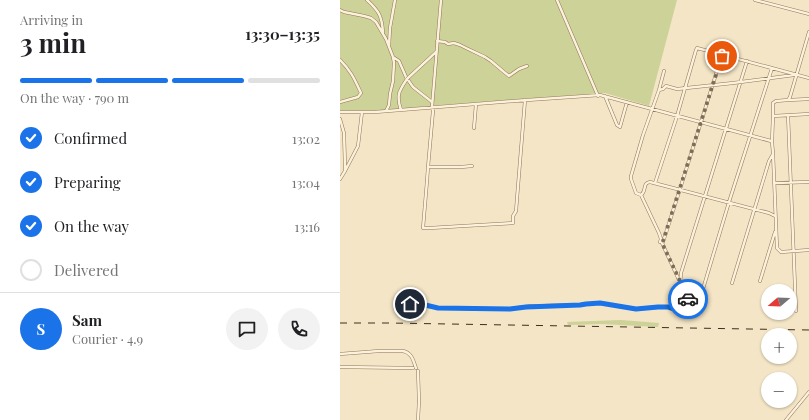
<!DOCTYPE html>
<html lang="en">
<head>
<meta charset="utf-8">
<style>
	body { margin:0; font-family:"Playfair Display",serif; background:#f2f2f2; color:#202124; height:100vh; display:flex; flex-direction:column; font-size:15px; white-space:nowrap }
	* { box-sizing:border-box; margin:0 }
	p { font-size:13px; color:#757577 }
	.icon { flex:none; width:22px; height:22px; fill:none; stroke:currentColor; stroke-width:2; stroke-linecap:round; stroke-linejoin:round }
	.map { position:relative; flex:1; overflow:hidden }
	.drawer { display:flex; flex-direction:column; background:#fff; width:340px }
	.drawer>* { flex:none }
	.needle { width:26px; rotate:251deg }
	.buttons { position:absolute; left:421px; top:284px; display:grid; gap:8px }
	.buttons a { display:grid; place-items:center; width:36px; height:36px; border-radius:50%; background:#fff; box-shadow:0 1px 3px #0004; font-size:20px }
	.pin { position:absolute; display:grid; place-items:center; width:34px; height:34px; color:#fff; margin:-17px; border:2px solid #fff; border-radius:50%; box-shadow:0 1px 4px #0007 }
	.courier { position:absolute; display:grid; place-items:center; width:40px; height:40px; margin:-20px; border:3px solid #1a73e8; border-radius:50%; background:#fff; color:#222; box-shadow:0 1px 5px #0007 }
	.head em { font-style:normal; font-weight:700 }
	.head div { display:flex; flex-direction:column-reverse }
	.head { display:flex; align-items:center; justify-content:space-between; height:68px; padding:0 20px }
	h1 { font-size:26px; font-weight:700; line-height:30px }
	.bar { display:grid; grid-template-columns:repeat(4,1fr); gap:6px 4px; align-content:center; height:48px; padding:0 20px }
	.bar i { height:5px; border-radius:3px; background:#e0e0e0 }
	.bar .current { background:#1a73e8 }
	.bar p { grid-column:span 4 }
	.line { display:flex; align-items:center; gap:10px; padding:0 20px; border-top:1px solid #e0e0e0 }
	.line div { flex:1 }
	.round { display:grid; place-items:center; flex:none; width:42px; height:42px; border-radius:21px; background:#f2f2f2 }
	ol { padding:0 20px; list-style:none }
	li { display:flex; align-items:center; gap:12px; height:44px }
	li p { margin-inline-start:auto }
	li .icon { padding:4px; border-radius:50%; background:#1a73e8; color:#fff; stroke-width:4 }
	li:last-child { color:#757577 }
	li i { width:22px; height:22px; border:2px solid #e0e0e0; border-radius:50% }
	main { display:flex; flex:1; min-height:0 }
	.map>svg:first-child { display:block }
	.green { fill:#ccd298 }
	.lines { fill:none; stroke-linecap:round; stroke-linejoin:round }
	.street-casing { stroke:#907659; stroke-width:3.5 }
	.street { stroke:#fcf1da; stroke-width:2.5 }
	.rail { stroke:#3f2e1e; stroke-width:1; stroke-dasharray:7 7; stroke-linecap:butt }
	.street-bridge-casing { stroke:#907659; stroke-width:3.5; stroke-linecap:butt }
	.street-bridge { stroke:#fcf1da; stroke-width:2.5 }
	.done { stroke:#7e6e58; stroke-width:4; stroke-dasharray:0 7.2 }
	.route { stroke:#1a73e8; stroke-width:5 }
</style>
</head>
<body>
<main>
<section class="drawer">
<div class="head"><div><h1>3 min</h1><p>Arriving in</p></div><em>13:30–13:35</em></div>
<div class="bar"><i class="current"></i><i class="current"></i><i class="current"></i><i></i><p>On the way · 790 m</p></div>
<ol>
<li><svg class="icon" aria-label="check" viewBox="0 0 24 24"><path d="M5 12l5 5 9-10"/></svg>Confirmed<p>13:02</p></li>
<li><svg class="icon" aria-label="check" viewBox="0 0 24 24"><path d="M5 12l5 5 9-10"/></svg>Preparing<p>13:04</p></li>
<li><svg class="icon" aria-label="check" viewBox="0 0 24 24"><path d="M5 12l5 5 9-10"/></svg>On the way<p>13:16</p></li>
<li><i></i>Delivered</li>
</ol>
<div class="line" style="height:72px"><b class="round" style="background:#1a73e8;color:#fff">S</b><div><b>Sam</b><p>Courier · 4.9</p></div><a class="round"><svg class="icon" aria-label="chat" viewBox="0 0 24 24"><path d="M4 5h16v11H9l-5 4z"/></svg></a><a class="round"><svg class="icon" aria-label="phone" viewBox="0 0 24 24"><path d="M5 4h4l2 5-3 2q2 4 5 5l2-3 5 2v4C11 20 4 13 5 4z"/></svg></a></div>
</section>
<div class="map">
<svg width="469" height="420" viewBox="0 0 469 420">
	<rect width="100%" height="100%" fill="#f3e5c5"/>
	<path class="green" d="M0 0H337L309 106 265 93 86 106 45 111 0 112Z
		M281 320 319 323 318 327 262 324 228 325 227 322Z"/>
	<g class="lines">
		<g class="street-casing">
			<path id="street" d="M27 0C39 11 42 16 43 33
				M101 0 92 107 93 111 88 167H121L132 166
				M217 0 258 96
				M415 0 469 14
				M0 10 4 12 24 16 31 18 36 22 46 39 53 57 59 61 66 77 73 87 92 102
				M97 41 105 42 108 44 114 43 120 45 126 48 145 57 151 61 164 72 169 76 179 69 187 66
				M49 46 50 28 55 0
				M0 60C11 71 14 78 21 93L18 97 0 102
				M324 71 319 90 303 135 291 176V179L296 193 301 195C307 191 302 183 310 182L429 213 435 216
				M69 77 96 52
				M319 90 323 89 326 86 337 89 393 83 454 75
				M265 96 277 125 280 127 287 102
				M449 100 469 99
				M61 110C56 95 59 91 67 79
				M46 111 49 105 50 94 53 81 54 63 53 57
				M0 112H35L187 100 260 95 431 141 432 142 433 153 437 248 441 252 469 250
				M448 115 456 311
				M433 116V103L436 101 448 100 450 97 469 32
				M0 119 4 133 5 165V171L0 179
				M134 128 136 104
				M432 142 433 116 469 114
				M88 167 87 181 83 228H90L123 226 173 223V216L176 211 185 100
				M5 171 18 146 22 112
				M315 183 337 116 356 50 357 48 469 78
				M434 183 469 182
				M301 195 319 233 321 239 320 242H323L340 189 382 55
				M322 243 339 280
				M420 281 435 232
				M392 283 429 161 433 154
				M70 304H81L98 308 169 309 191 306 240 305 246 304 260 303 296 309 318 307H329L338 310 350 308 349 301 340 285 341 273 407 61
				M361 310 363 289 389 202 432 68
				M0 354 39 351H63C72 353 73 360 76 368
				M0 367 73 368
				M78 420 79 401 78 371
				M446 420 469 392"/>
		</g>
		<use href="#street" class="street"/>
		<path class="rail" d="M0 323H49L469 330"/>
		<g class="street-bridge-casing">
			<path id="street-bridge" d="M67 79 69 77"/>
		</g>
		<use href="#street-bridge" class="street-bridge"/>
	</g>
	<g class="lines">
		<path class="done" d="M348 299 340 284V281L322 243 323 241 382 56"/>
		<path class="route" d="M70 304H81L98 308 170 309 186 307 240 305 246 304 260 303 296 309 318 307H328L338 310 350 308 348 299"/>
	</g>
</svg>
<div class="buttons">
<a><svg class="needle" viewBox="-14 -14 28 28"><path d="M0-13l5 13h-10z" fill="#e53935"/><path d="M0 13l5-13h-10z" fill="#757577"/></svg></a>
<a>+</a>
<a>−</a>
</div>
<div class="pin" style="left:382px;top:56px;background:#ea580c"><svg class="icon" aria-label="bag" viewBox="0 0 24 24"><path d="M5 8h14l-1 12H6zM9 8a3 3 0 0 1 6 0"/></svg></div>
<div class="pin" style="left:70px;top:304px;background:#1f2937"><svg class="icon" aria-label="home" viewBox="0 0 24 24"><path d="M3 11l9-7 9 7M6 9v11h12V9"/></svg></div>
<div class="courier" style="left:348px;top:299px"><svg class="icon" aria-label="car" viewBox="0 0 24 24"><path d="M5 17H2v-5l4-1 3-4h7l3 4 3 1v5h-3M9 17h6M6 11h13"/><circle cx="7" cy="17" r="2"/><circle cx="17" cy="17" r="2"/></svg></div>
</div>
</main>
</body>
</html>
